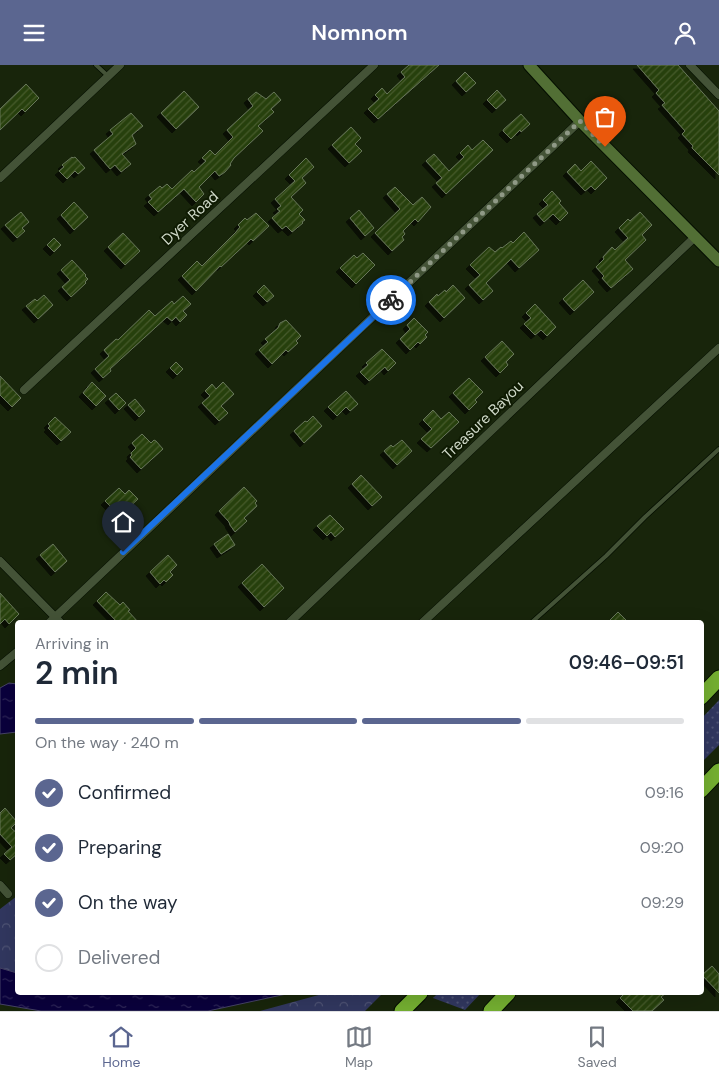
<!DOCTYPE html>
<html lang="en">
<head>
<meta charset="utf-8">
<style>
	body { margin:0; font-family:"DM Sans",sans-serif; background:#f2f2f3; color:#1f2937; height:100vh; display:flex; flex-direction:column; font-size:19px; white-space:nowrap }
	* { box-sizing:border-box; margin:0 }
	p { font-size:16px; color:#747a83 }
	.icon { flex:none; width:28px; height:28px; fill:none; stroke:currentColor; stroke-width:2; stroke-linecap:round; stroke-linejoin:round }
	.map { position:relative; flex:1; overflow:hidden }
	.drawer { position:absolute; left:15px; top:555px; width:689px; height:375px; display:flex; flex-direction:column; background:#fff; border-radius:5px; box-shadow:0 5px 20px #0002 }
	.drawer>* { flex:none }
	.pin { position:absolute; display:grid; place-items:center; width:42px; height:42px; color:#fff; margin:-51px -21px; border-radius:50% 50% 50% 0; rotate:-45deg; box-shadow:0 0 5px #0007 }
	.pin .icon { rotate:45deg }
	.courier { position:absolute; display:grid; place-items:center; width:50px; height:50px; margin:-25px; border:4px solid #1a73e8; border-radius:50%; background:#fff; color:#222; box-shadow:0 1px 6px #0007 }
	.headline em { font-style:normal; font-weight:600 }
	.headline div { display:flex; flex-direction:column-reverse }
	.headline { display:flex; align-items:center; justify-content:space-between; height:85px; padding:0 20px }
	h1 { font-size:32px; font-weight:600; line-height:38px }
	.bar { display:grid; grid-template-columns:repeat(4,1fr); gap:8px 5px; align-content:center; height:60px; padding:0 20px }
	.bar i { height:6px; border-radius:4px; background:#e0e1e3 }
	.bar .selected { background:#5b6690 }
	.bar p { grid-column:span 4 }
	ol { padding:0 20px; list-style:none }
	li { display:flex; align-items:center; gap:15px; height:55px }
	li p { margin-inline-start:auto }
	li .icon { padding:5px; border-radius:50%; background:#5b6690; color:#fff; stroke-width:4 }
	li:last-child { color:#747a83 }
	li i { width:28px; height:28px; border:2px solid #e0e1e3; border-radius:50% }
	header { display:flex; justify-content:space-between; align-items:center; height:65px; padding:0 20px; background:#5b6690; color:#fff; font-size:22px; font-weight:600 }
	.menu { display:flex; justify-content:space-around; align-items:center; height:70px; border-top:1px solid #e0e1e3; background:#fff; font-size:14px; color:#747a83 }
	.menu a { display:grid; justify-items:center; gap:2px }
	.menu .selected { color:#5b6690 }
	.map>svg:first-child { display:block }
	.grass { fill:url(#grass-dots) }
	.forest { fill:url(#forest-crowns) }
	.water { fill:url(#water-ripples); stroke:#454266 }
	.building { fill:url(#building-hatch); stroke:#67775a; filter:url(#shadow) }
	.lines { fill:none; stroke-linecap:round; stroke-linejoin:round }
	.lane-casing { stroke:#040e00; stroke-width:5.5 }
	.street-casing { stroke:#040e00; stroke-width:9 }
	.secondary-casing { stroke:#040e00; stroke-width:13 }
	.highway-casing { stroke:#040e00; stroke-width:17 }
	.lane { stroke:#445337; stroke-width:4 }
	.street { stroke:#445337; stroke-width:8 }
	.secondary { stroke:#526f35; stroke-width:11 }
	.highway { stroke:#74af31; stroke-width:15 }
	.done { stroke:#8f9986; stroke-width:5; stroke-dasharray:0 9 }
	.route { stroke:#1a73e8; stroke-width:6 }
	.labels { text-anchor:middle; stroke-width:4; stroke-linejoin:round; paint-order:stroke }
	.street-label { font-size:15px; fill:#cfd8c8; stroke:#0f1b03 }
</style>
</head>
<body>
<header><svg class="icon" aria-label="menu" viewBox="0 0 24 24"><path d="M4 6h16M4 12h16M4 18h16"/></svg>Nomnom<svg class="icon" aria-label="person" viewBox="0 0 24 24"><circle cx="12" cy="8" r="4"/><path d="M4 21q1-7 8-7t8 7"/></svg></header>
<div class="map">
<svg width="719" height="946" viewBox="0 0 719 946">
	<defs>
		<pattern id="grass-dots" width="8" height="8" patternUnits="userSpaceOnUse" patternTransform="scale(1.25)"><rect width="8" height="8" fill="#31375f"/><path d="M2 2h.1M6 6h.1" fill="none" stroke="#4e5374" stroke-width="1.8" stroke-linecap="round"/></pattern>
		<pattern id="forest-crowns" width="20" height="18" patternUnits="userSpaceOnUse" patternTransform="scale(1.25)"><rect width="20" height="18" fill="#31375f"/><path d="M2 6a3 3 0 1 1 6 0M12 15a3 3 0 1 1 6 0" fill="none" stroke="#4e5374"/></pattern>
		<pattern id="water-ripples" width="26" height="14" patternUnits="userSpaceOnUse" patternTransform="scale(1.25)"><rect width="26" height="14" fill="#0a013c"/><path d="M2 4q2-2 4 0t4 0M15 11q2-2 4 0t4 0" fill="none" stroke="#2d2557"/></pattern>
		<pattern id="building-hatch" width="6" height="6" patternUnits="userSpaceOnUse" patternTransform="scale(1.25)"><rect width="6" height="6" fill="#28400b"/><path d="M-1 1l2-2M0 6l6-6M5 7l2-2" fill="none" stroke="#465b2d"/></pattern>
		<filter id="shadow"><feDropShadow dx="-4" dy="4" stdDeviation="0" flood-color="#0009"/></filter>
	</defs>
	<rect width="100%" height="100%" fill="#18250b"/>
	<path class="grass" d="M719 635V680L701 698V654Z
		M438 928H481L465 945 433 933Z"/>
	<path class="forest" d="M17 831V908L0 903V844Z
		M326 928H383L365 946H260Z"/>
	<path class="water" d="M9 618 17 619V667L0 669V623Z
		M0 903 17 908 18 928H113L164 930 181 928H291L208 946H41L0 939Z"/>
	<path class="building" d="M409 0H439L378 54 368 44 379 34 375 30 382 23 387 29 405 12 401 7Z
		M637 0H678L719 46V110L692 83 693 81 682 69 685 66 662 40 665 38 656 28 659 25Z
		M465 7 476 18 466 27 456 16Z
		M26 19 39 33 25 47 22 44 0 65V44Z
		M497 25 506 35 496 44 487 35Z
		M184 26 199 42 176 64 161 48Z
		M256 27 266 34 274 27 281 35 271 44 274 47 258 61 263 66 234 93 230 99 231 100 225 107 219 111 215 106 199 122 204 129 196 137 184 124 158 147 148 137 152 134 149 130 160 121 162 123 167 119 172 124 192 105 194 107 206 96 202 93 210 85 215 90 233 72 227 65 253 41 248 34Z
		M131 48 143 61 132 70 136 79 122 89 131 99 121 107 115 100 110 104 94 85 113 69 110 65Z
		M521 49 530 59 521 67 520 65 511 74 503 66 504 64Z
		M351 62 361 73 355 79 362 86 349 98 332 80Z
		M483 75 493 85 446 129 436 118 442 113 426 96 434 89 449 106 464 92 460 88 468 80 472 85Z
		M72 92 73 93 75 92 85 103 78 109 75 106 67 114 59 106 64 102 62 100Z
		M306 93 314 102 302 113 306 118 291 132 303 145 299 149 305 155 302 157 303 158 292 167 286 161 282 164 272 153 280 146 277 144 281 141 275 134 295 116 289 110Z
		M591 96 607 113 595 125 591 121 585 126 567 107 575 99 581 106Z
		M395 122 413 140 422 132 431 142 418 157 415 154 403 166 405 169 402 172 404 175 392 186 375 168 400 144 387 129Z
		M552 126 561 136 559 138 568 148 560 156 553 149 544 157 537 149 548 140 543 135Z
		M74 137 88 152 74 165 61 150Z
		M359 145 374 163 365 171 350 153Z
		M21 147 29 157 22 163 25 166 17 173 5 160Z
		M640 147 652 160 642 170 646 175 625 195 633 204 611 223 602 213 604 211 596 202 604 194 603 192 612 182 615 185 628 173 619 163 628 154 630 156Z
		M256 148 269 161 253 176 251 174 221 202 220 201 196 226 182 211 197 196 202 201 236 167 240 162 238 160 245 153 247 155Z
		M524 167 539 185 519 203 511 194 486 218 493 226 483 235 469 220 480 210 470 200 489 182 495 187 501 182 502 183 511 176 513 178Z
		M123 168 140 186 125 200 108 182Z
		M54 173 61 180 54 187 47 180Z
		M363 188 375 200 356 219 340 203 354 190 357 193Z
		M72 195 86 210 85 211 88 214 85 217 86 218 71 232 62 222 70 215 61 205Z
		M583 215 594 227 574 246 563 234Z
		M264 220 274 231 267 237 257 227Z
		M453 220 465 233 444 253 429 237 437 229 438 231 445 225 446 227Z
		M44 230 53 240 38 254 26 241 35 234 37 236Z
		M183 231 191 239 183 246 187 250 180 257 176 252 172 256 167 252 110 304 111 306 103 313 95 304 109 291 104 285 116 274 118 275 149 245 155 251 172 236 174 239Z
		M535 239 556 262 547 271 541 265 535 270 524 259 531 253 526 248Z
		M414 253 428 267 425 270 427 272 420 279 418 277 410 285 400 274 410 264 407 260Z
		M286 255 301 271 296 276 298 278 288 287 286 285 272 299 259 285 268 277 265 274 278 263 280 258Z
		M502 276 514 289 506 297 508 300 500 308 485 292Z
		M382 284 396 298 388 306 385 302 369 316 360 307 368 300 366 298Z
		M176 297 183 304 177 310 170 303Z
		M0 311 21 333 12 342 0 330Z
		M469 313 483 327 475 335 477 337 469 345 453 328Z
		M92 317 106 331 96 341 83 328Z
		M223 317 234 329 221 341 228 348 219 356 202 338 210 331 205 326 212 319 216 324Z
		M346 326 358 339 350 346 346 342 337 351 328 342Z
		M116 328 126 338 119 345 109 334Z
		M135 334 145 346 139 352 128 340Z
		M433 345 441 354 449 347 459 357 431 383 421 374 432 364 423 355Z
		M313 351 322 361 304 378 294 366 305 356 307 357Z
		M55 352 71 367 61 376 48 363 50 361 48 359Z
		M142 369 151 378 154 375 156 376 163 384 141 404 130 392 132 390 131 388 136 383 132 378Z
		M402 375 412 386 397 400 384 386 391 380 393 382Z
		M361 410 382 432 372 441 352 419Z
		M244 422 257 436 255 438 257 441 244 453 247 456 235 467 230 460 229 457 219 446Z
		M119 423 125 429 129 425 138 434 124 447 120 443 116 447 105 436Z
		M330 450 344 464 335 472 331 467 327 471 317 461Z
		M228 469 235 480 221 489 214 479Z
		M53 479 67 496 55 507 40 490Z
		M168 490 177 500 170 507 173 510 166 517 164 515 160 519 150 507Z
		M262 499 284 523 264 542 242 518Z
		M106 527 120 540 123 537 130 545 128 546 139 558H118L97 536Z
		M0 528 19 549 9 559 5 554 0 559Z
		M618 547 629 558H607Z
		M5 743 17 757 11 763 18 769V788L10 795 4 789 12 782 0 769V748Z
		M712 901 719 909V928L702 910Z
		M625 928H666L661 932 664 935 652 946H633L620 933Z"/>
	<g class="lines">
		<g class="lane-casing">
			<path id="lane" d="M96 0 108 11
				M531 558 606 491 645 452 719 384"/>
		</g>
		<g class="street-casing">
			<path id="street" d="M690 0 719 30
				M0 113 120 0
				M24 325 374 0
				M0 496 61 558
				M49 558 580 56
				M289 558 695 172
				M422 558 719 283
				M0 601 18 586
				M0 820 8 829"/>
		</g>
		<g class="secondary-casing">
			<path id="secondary" d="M529 0 580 56 719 196"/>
		</g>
		<g class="highway-casing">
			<path id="highway" d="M701 632 719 613
				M701 725 719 706
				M402 946 420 928
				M491 946 508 928"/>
		</g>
		<use href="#lane" class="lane"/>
		<use href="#street" class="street"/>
		<use href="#secondary" class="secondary"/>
		<use href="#highway" class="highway"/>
	</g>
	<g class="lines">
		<path class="done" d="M391 235 580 56 605 82"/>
		<path class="route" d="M123 487 391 235"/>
	</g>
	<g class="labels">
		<g class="street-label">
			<text transform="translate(190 153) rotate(-43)" y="5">Dyer Road</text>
			<text transform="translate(483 355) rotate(-44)" y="5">Treasure Bayou</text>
		</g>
	</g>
</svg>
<div class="pin" style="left:605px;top:82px;background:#ea580c"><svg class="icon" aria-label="bag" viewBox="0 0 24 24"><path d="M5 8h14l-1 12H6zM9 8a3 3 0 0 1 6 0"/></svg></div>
<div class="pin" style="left:123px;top:487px;background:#1f2937"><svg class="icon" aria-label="home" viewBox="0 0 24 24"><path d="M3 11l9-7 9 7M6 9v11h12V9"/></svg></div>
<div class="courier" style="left:391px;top:235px"><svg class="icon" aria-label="bike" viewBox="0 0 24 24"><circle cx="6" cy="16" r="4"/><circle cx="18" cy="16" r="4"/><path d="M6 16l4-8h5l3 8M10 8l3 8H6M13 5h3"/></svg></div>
<section class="drawer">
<div class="headline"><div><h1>2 min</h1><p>Arriving in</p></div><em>09:46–09:51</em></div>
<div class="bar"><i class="selected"></i><i class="selected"></i><i class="selected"></i><i></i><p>On the way · 240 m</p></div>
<ol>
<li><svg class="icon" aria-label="check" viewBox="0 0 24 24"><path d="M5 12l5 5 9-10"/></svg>Confirmed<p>09:16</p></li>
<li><svg class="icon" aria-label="check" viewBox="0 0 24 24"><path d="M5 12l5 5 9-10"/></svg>Preparing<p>09:20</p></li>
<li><svg class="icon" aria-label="check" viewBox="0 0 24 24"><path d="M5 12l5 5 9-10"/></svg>On the way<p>09:29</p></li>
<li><i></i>Delivered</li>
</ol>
</section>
</div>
<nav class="menu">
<a class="selected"><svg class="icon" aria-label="home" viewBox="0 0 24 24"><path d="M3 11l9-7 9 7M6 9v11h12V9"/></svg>Home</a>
<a><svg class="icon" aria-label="map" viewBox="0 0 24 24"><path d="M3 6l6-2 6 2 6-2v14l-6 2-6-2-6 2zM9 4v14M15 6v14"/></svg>Map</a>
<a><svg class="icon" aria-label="saved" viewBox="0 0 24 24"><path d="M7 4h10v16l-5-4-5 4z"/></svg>Saved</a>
</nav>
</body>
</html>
